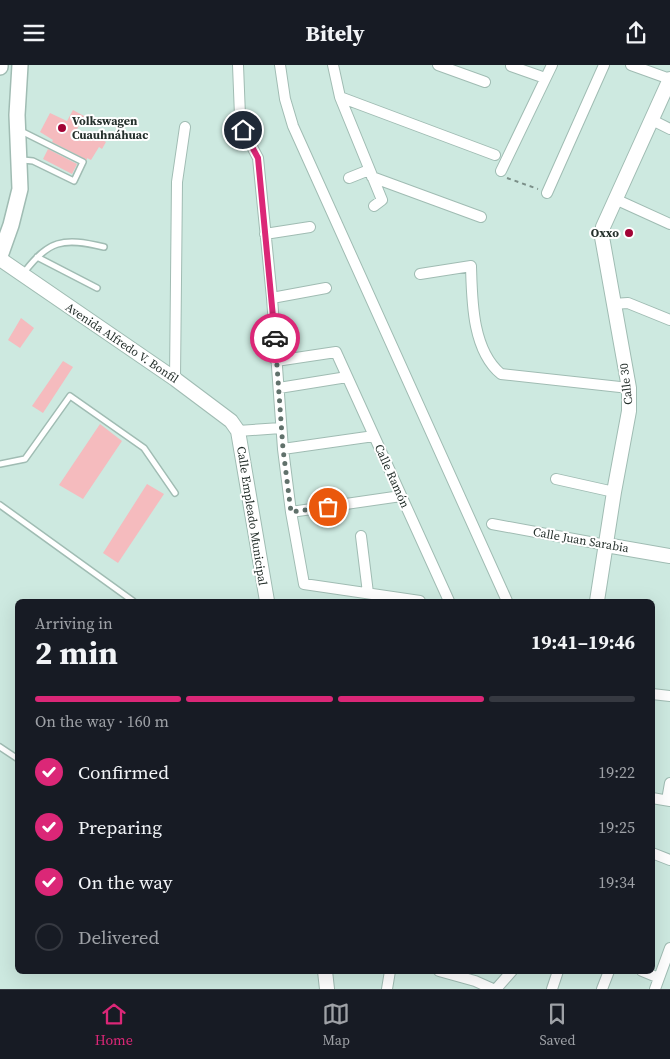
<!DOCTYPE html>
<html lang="en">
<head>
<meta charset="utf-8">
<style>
	body { margin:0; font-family:"Source Serif 4",serif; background:#242831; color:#f1f3f6; height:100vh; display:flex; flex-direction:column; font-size:19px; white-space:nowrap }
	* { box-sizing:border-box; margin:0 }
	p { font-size:16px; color:#9ea1a6 }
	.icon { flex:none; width:28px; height:28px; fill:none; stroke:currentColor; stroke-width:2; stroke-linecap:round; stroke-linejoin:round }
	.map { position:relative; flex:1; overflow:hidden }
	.drawer { position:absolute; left:15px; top:534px; width:640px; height:375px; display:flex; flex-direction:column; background:#171b24; border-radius:8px; box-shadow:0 5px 20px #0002 }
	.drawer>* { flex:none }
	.pin { position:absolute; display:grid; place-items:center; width:42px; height:42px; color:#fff; margin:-21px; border:2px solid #fff; border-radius:50%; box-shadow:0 1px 5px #0007 }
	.courier { position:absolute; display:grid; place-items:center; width:50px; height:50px; margin:-25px; border:4px solid #db2777; border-radius:50%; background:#fff; color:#222; box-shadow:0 1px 6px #0007 }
	.head em { font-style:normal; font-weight:700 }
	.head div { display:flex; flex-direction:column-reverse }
	.head { display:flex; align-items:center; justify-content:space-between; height:85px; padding:0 20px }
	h1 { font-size:32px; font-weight:700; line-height:38px }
	.bar { display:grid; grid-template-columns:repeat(4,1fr); gap:8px 5px; align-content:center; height:60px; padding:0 20px }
	.bar i { height:6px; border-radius:4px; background:#363941 }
	.bar .selected { background:#db2777 }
	.bar p { grid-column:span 4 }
	ol { padding:0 20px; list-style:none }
	li { display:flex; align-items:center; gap:15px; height:55px }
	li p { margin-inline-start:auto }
	li .icon { padding:5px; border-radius:50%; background:#db2777; color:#fff; stroke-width:4 }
	li:last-child { color:#9ea1a6 }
	li i { width:28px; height:28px; border:2px solid #363941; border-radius:50% }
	header { display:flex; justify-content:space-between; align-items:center; height:65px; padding:0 20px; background:#171b24; font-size:22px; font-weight:700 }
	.tab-bar { display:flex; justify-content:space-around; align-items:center; height:70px; border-top:1px solid #363941; background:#171b24; font-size:14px; color:#9ea1a6 }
	.tab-bar a { display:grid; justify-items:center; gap:2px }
	.tab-bar .selected { color:#db2777 }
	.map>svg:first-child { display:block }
	.building { fill:#f5bbbe }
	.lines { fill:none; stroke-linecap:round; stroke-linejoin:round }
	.lane-casing { stroke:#a0bcb3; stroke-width:8 }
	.street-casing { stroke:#a0bcb3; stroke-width:12 }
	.secondary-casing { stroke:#a0bcb3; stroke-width:16 }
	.primary-casing { stroke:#a0bcb3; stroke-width:18 }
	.path { stroke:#7b8f88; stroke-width:2; stroke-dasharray:4 4; stroke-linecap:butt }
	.lane { stroke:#fff; stroke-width:5 }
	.street { stroke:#fff; stroke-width:10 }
	.secondary { stroke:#fff; stroke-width:14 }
	.primary { stroke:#fff; stroke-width:15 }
	.done { stroke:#60716b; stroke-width:5; stroke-dasharray:0 9 }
	.route { stroke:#db2777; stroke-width:6 }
	.poi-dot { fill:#a20335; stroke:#fff; stroke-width:2 }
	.labels { text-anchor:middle; stroke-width:4; stroke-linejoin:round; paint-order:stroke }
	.poi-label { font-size:12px; font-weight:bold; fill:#25302c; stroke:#fff; text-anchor:start }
	.street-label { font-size:12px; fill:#25302c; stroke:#fff }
</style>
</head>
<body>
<header><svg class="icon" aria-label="menu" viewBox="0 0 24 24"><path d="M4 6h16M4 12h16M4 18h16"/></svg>Bitely<svg class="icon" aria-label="share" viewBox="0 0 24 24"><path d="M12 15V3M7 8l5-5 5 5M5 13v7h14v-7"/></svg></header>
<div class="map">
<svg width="670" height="924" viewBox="0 0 670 924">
	<rect width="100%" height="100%" fill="#cde9e0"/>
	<path class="building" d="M73 45 84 51 75 68 86 76 90 69 106 77 102 84 99 82 91 95 87 93V95L52 77 53 75 40 67 50 48 67 56Z
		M48 84 77 99 72 109 43 94Z
		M21 253 34 263 20 283 8 275Z
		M63 296 73 302 43 348 32 341Z
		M100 359 122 376 83 434 59 420Z
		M147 419 164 429 118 498 103 488Z"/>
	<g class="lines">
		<g class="lane-casing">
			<path id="lane" d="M23 67 83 97 74 116 33 96 23 95
				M37 192 97 223
				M23 209C48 175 63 172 104 182
				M0 399 25 394 70 331 144 383 175 428
				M0 440 133 536
				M0 682 18 694"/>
		</g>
		<g class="street-casing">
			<path id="street" d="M238 0 240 51 243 65 258 93 272 233 283 384 291 447 304 519 420 536
				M280 0 285 34 293 61 507 536
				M333 0 340 32 382 135 374 141
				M438 0 485 17
				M631 0 670 14
				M511 1 545 13
				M340 32 495 90
				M652 55 670 64
				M501 106 552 0
				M372 112 481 152
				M349 113 369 105
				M547 128 604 0
				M615 134 670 159
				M265 169 310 162
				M420 209 471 201C472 235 472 285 501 309L629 323
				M272 233 326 223
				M613 239 628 238 670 255
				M276 296 336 287 449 536
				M175 314 177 117 185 62
				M279 323 347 312
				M238 366 281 363
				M283 384 374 371
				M556 414 614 427
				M291 447 401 431
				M492 459 606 480
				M361 471 368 528
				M652 629 670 631
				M652 733 670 736
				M667 735 670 718
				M652 788 670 795
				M439 906 475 916 493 924
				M642 906 659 913
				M387 924 390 906
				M496 924 512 906
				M552 924 558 906
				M602 924 609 906
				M655 924 670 883"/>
		</g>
		<g class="secondary-casing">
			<path id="secondary" d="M0 194 175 314 231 356 238 366 267 536
				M606 480 670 491
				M597 536 614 427 629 346V323L602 172 603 162 670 14
				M325 906 327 924"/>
		</g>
		<g class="primary-casing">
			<path id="primary" d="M0 2V0
				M0 191 11 160 20 124 17 50 20 0"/>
		</g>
		<path class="path" d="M507 113 538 124"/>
		<use href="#lane" class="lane"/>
		<use href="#street" class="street"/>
		<use href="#secondary" class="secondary"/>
		<use href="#primary" class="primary"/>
	</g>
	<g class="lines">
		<path class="done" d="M275 273 283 384 291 447 328 442"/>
		<path class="route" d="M243 65 258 93 275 273"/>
	</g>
	<g class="poi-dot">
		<circle cx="62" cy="63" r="5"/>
		<circle cx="629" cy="168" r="5"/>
	</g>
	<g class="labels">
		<g class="poi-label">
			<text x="72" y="60">Volkswagen<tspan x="72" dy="14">Cuauhnáhuac</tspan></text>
			<text x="619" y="172" text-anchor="end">Oxxo</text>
		</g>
		<g class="street-label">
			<text transform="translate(122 278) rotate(34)" y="4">Avenida Alfredo V. Bonfil</text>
			<text transform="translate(626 319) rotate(-97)" y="4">Calle 30</text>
			<text transform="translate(392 411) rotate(66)" y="4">Calle Ramón</text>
			<text transform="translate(252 451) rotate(81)" y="4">Calle Empleado Municipal</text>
			<text transform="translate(581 475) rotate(10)" y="4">Calle Juan Sarabia</text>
		</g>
	</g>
</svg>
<div class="pin" style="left:328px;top:442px;background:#ea580c"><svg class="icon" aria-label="bag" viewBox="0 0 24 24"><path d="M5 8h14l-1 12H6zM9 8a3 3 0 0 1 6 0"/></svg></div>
<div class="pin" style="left:243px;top:65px;background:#1f2937"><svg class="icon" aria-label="home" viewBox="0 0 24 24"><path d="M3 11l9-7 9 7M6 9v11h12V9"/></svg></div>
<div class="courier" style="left:275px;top:273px"><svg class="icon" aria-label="car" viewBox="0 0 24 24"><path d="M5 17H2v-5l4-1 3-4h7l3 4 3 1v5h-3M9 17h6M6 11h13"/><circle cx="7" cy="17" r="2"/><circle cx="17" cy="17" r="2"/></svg></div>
<section class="drawer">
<div class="head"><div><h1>2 min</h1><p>Arriving in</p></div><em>19:41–19:46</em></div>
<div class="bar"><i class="selected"></i><i class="selected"></i><i class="selected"></i><i></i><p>On the way · 160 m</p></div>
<ol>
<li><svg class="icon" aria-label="check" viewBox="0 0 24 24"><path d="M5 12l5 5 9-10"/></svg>Confirmed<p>19:22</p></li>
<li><svg class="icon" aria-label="check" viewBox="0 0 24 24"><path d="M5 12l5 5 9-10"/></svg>Preparing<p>19:25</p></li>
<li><svg class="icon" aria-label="check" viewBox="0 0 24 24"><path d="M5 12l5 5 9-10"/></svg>On the way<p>19:34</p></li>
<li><i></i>Delivered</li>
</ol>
</section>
</div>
<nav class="tab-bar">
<a class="selected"><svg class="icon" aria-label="home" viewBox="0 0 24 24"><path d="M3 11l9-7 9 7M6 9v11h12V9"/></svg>Home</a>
<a><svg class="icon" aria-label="map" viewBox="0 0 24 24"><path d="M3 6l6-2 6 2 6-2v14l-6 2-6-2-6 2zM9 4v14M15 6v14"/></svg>Map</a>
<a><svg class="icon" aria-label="saved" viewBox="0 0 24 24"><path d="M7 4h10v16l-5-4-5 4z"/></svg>Saved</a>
</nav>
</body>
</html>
